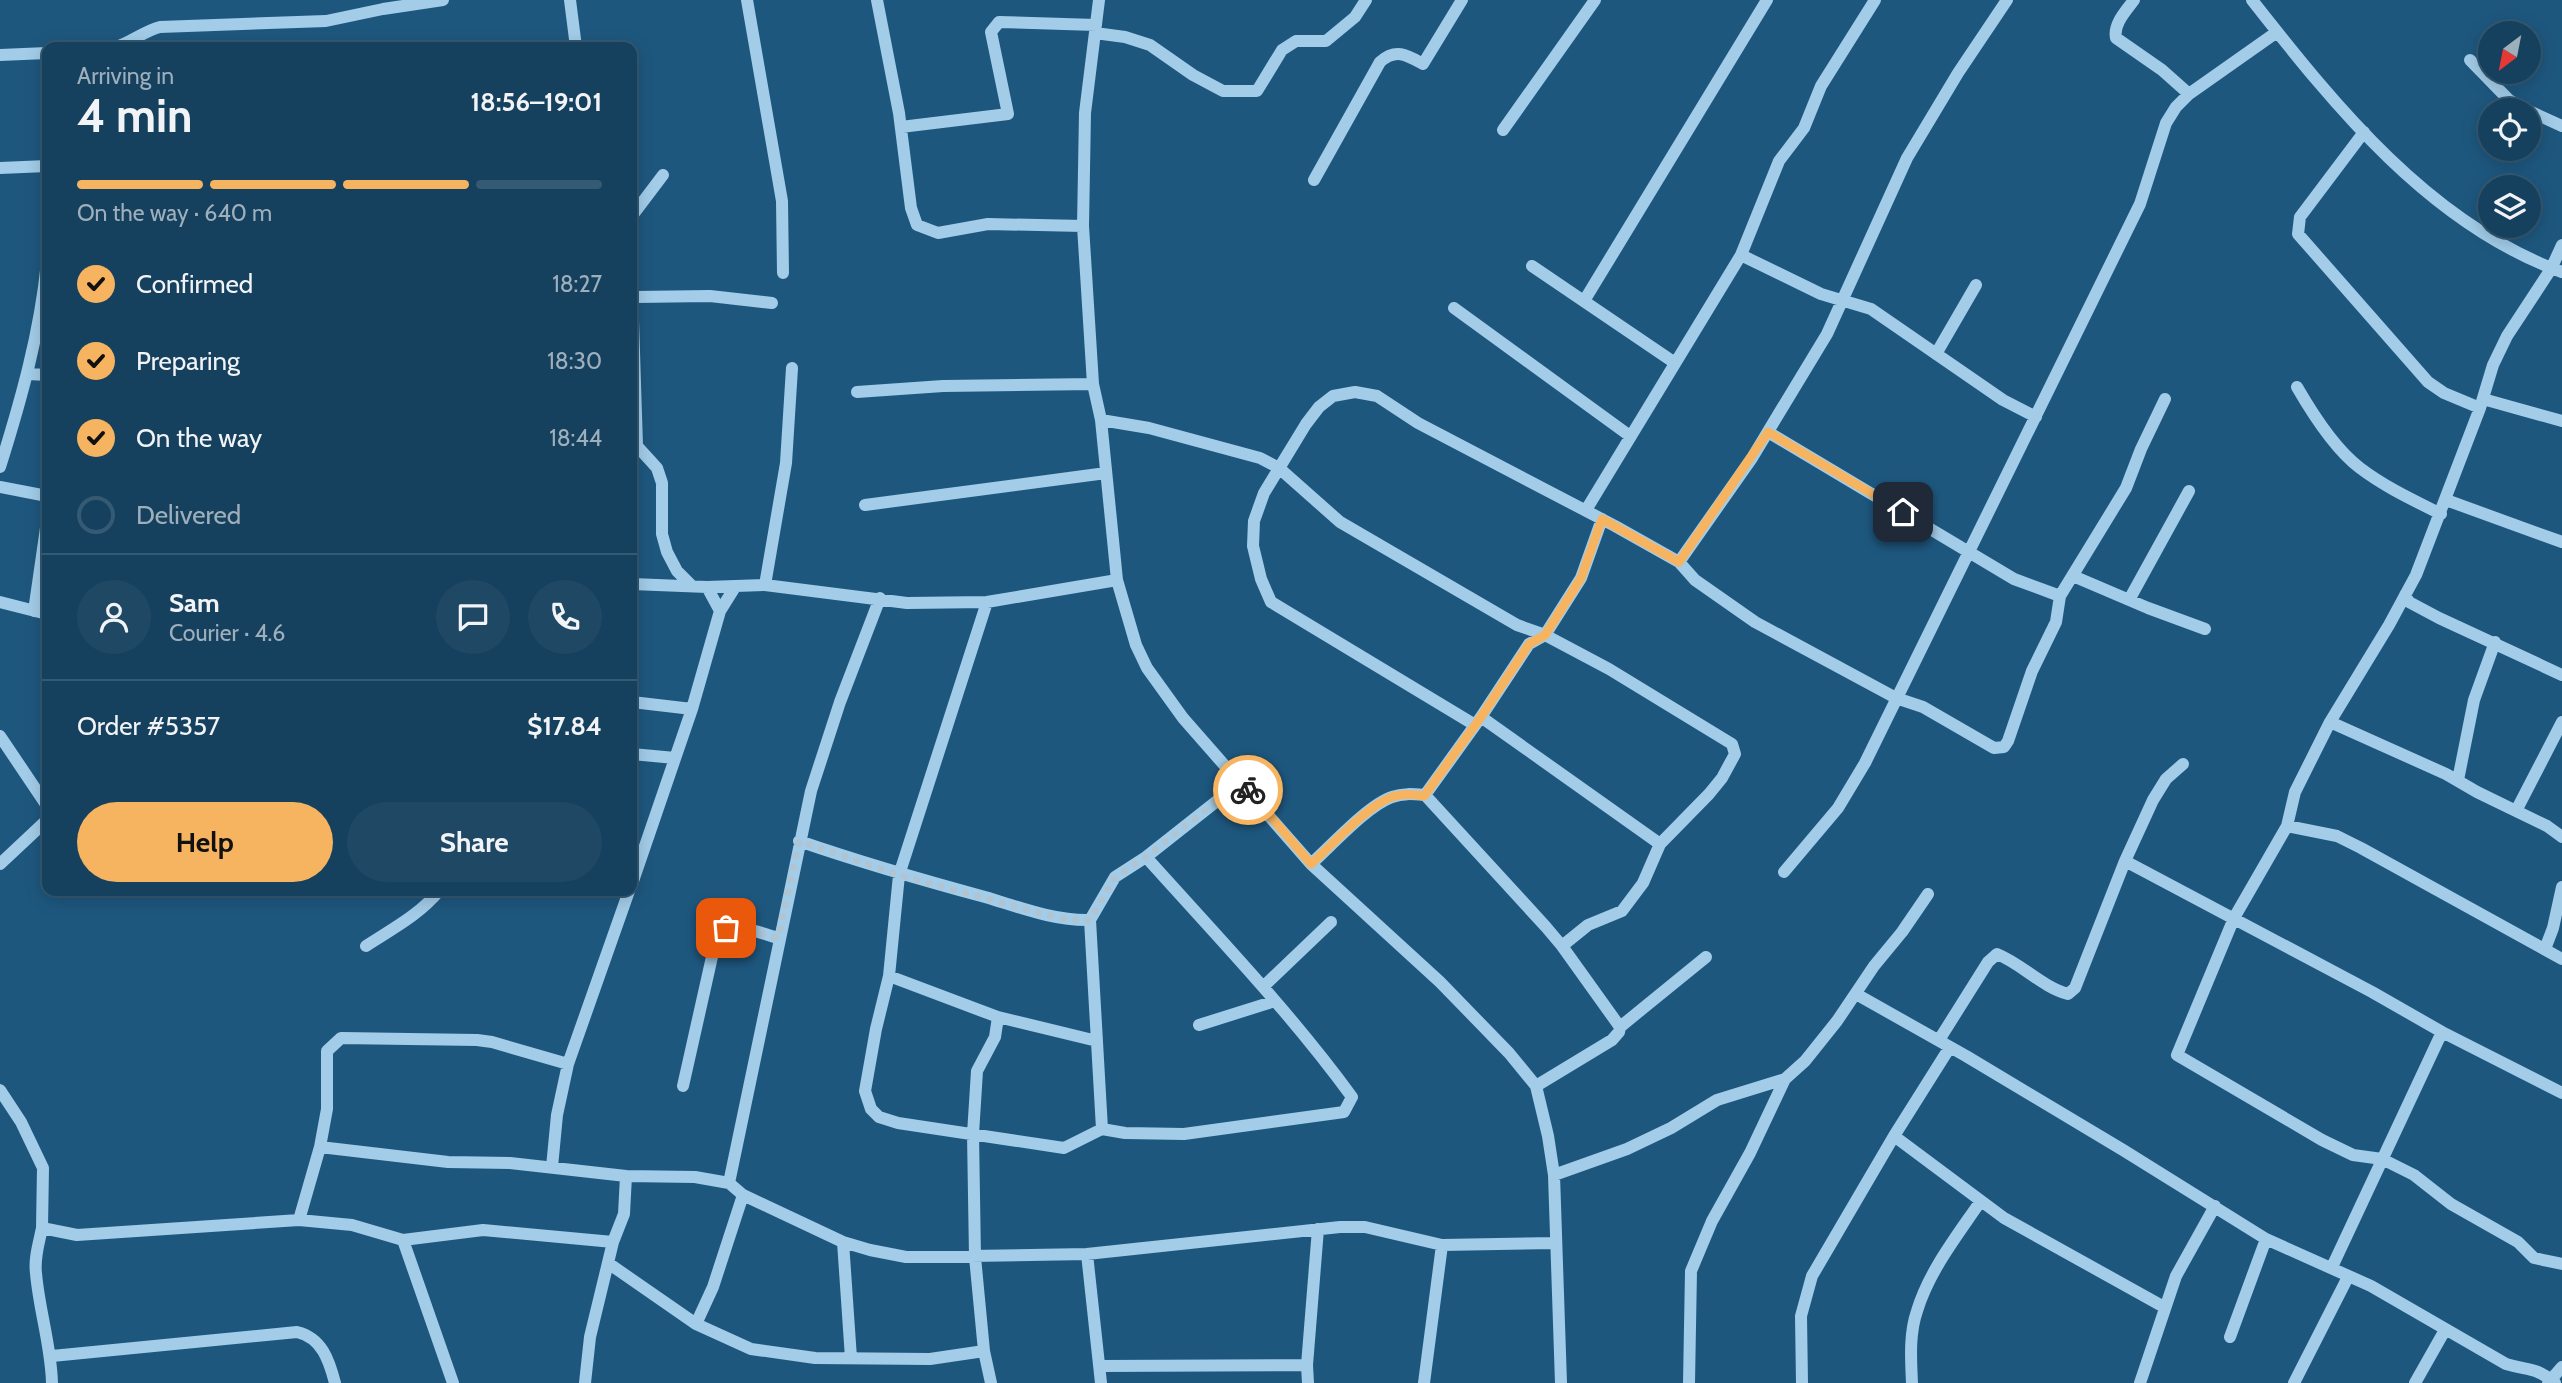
<!DOCTYPE html>
<html lang="en">
<head>
<meta charset="utf-8">
<style>
	body { margin:0; font-family:Cabin,sans-serif; background:#1f4864; color:#f1f3f6; height:100vh; display:flex; flex-direction:column; font-size:26px; white-space:nowrap }
	* { box-sizing:border-box; margin:0 }
	p { font-size:23px; color:#9eafbc }
	.icon { flex:none; width:38px; height:38px; fill:none; stroke:currentColor; stroke-width:2; stroke-linecap:round; stroke-linejoin:round }
	.map { position:relative; flex:1; overflow:hidden }
	.sheet { position:absolute; left:42px; top:42px; width:595px; height:854px; display:flex; flex-direction:column; background:#16415e; border-radius:14px; box-shadow:0 4px 18px #0003,0 0 0 2px #355a73 }
	.sheet>* { flex:none }
	.needle { width:46px; rotate:212deg }
	.controls { position:absolute; left:2478px; top:21px; display:grid; gap:14px }
	.controls a { display:grid; place-items:center; width:63px; height:63px; border-radius:50%; background:#16415e; box-shadow:0 4px 18px #0003,0 0 0 2px #355a73; font-size:35px }
	.pin { position:absolute; display:grid; place-items:center; width:60px; height:60px; color:#fff; margin:-30px; border-radius:14px; box-shadow:0 4px 10px #0006 }
	.courier { position:absolute; display:grid; place-items:center; width:70px; height:70px; margin:-35px; border:5px solid #f6b461; border-radius:50%; background:#fff; color:#222; box-shadow:0 2px 9px #0007 }
	.head em { font-style:normal; font-weight:800 }
	.head div { display:flex; flex-direction:column-reverse }
	.head { display:flex; align-items:center; justify-content:space-between; height:119px; padding:0 35px }
	h1 { font-size:46px; font-weight:800; line-height:52px }
	.bar { display:grid; grid-template-columns:repeat(4,1fr); gap:10px 7px; align-content:center; height:84px; padding:0 35px }
	.bar i { height:9px; border-radius:5px; background:#355a73 }
	.bar .selected { background:#f6b461 }
	.bar p { grid-column:span 4 }
	.line { display:flex; align-items:center; gap:18px; padding:0 35px; border-top:2px solid #355a73 }
	.line div { flex:1 }
	.round { display:grid; place-items:center; flex:none; width:74px; height:74px; border-radius:37px; background:#1f4864 }
	ol { padding:0 35px; list-style:none }
	li { display:flex; align-items:center; gap:21px; height:77px }
	li p { margin-inline-start:auto }
	li .icon { padding:7px; border-radius:50%; background:#f6b461; color:#111; stroke-width:4 }
	li:last-child { color:#9eafbc }
	li i { width:38px; height:38px; border:4px solid #355a73; border-radius:50% }
	.cta { display:flex; gap:14px; margin-top:auto; padding:14px 35px }
	.cta a { flex:1; height:80px; border-radius:42px; background:#f6b461; color:#111; font-size:28px; font-weight:800; line-height:80px; text-align:center }
	.cta a+a { background:#1f4864; color:#f1f3f6 }
	.map>svg:first-child { display:block }
	.lines { fill:none; stroke-linecap:round; stroke-linejoin:round }
	.minor { stroke:#a2cce8; stroke-width:12 }
	.done { stroke:#b0c4d2; stroke-width:7; stroke-dasharray:0 12.6 }
	.route { stroke:#f6b461; stroke-width:9 }
</style>
</head>
<body>
<div class="map">
<svg width="2562" height="1383" viewBox="0 0 2562 1383">
	<rect width="100%" height="100%" fill="#1e577e"/>
	<g class="lines">
		<path class="minor" d="M570 0 576 47
			M747 0 782 201 783 273
			M877 0 899 113 911 208 917 225 938 233 988 224 1083 226
			M1099 0 1085 113 1083 226 1093 384 1101 420 1117 580 1136 645 1147 668 1183 718 1311 864 1440 982 1509 1053 1536 1086 1548 1136 1554 1175 1561 1383
			M2134 0C2126 11 2113 24 2116 38L2162 70 2189 94
			M2252 0C2336 107 2430 224 2562 272
			M1095 33 1125 37 1150 45 1193 75 1223 91H1257L1282 50 1296 41H1326L1355 17 1366 0
			M116 47C132 42 144 31 160 27L326 21 383 9 443 0
			M0 55 47 53
			M2470 60 2509 100 2527 110
			M2529 111 2562 126
			M901 127 1008 114 991 32 999 22 1096 25
			M1503 130 1595 0
			M2364 132 2300 217 2298 234 2428 382 2444 393 2480 408
			M0 168 47 166
			M1314 180 1380 62C1396 48 1407 55 1423 64L1462 0
			M632 216 663 175
			M2562 245 2551 269 2507 336 2493 365 2480 408 2416 575 2389 625 2330 722 2295 792 2287 826 2234 918 2177 1055 2322 1140 2353 1155 2382 1159 2414 1175 2451 1204 2518 1242 2534 1258 2562 1264
			M1741 255 1821 294 1871 309 2003 400 2036 417
			M1532 266 1675 363
			M632 289 637 446 657 468 662 483V534L667 552 677 571 691 585
			M634 297 710 296 772 303
			M1584 301 1767 0
			M1454 308 1630 436
			M1936 354 1976 285
			M28 374 47 375
			M2297 387C2312 413 2336 450 2360 468 2385 487 2413 500 2441 514
			M857 392 943 386 1093 384
			M2483 399 2562 421
			M1101 420 1149 428 1260 458 1279 468 1340 522 1517 625 1545 635 1609 669 1732 744 1735 754 1722 778 1709 794 1660 844 1643 883 1622 911 1588 925 1562 946 1546 927 1425 795C1413 794 1403 793 1392 797 1368 805 1331 846 1311 864
			M1768 432 2014 579 2060 596 2126 488 2141 449 2165 399
			M0 467C21 400 40 333 47 262
			M0 487 47 496
			M2446 500 2562 542
			M865 505 1106 473
			M1586 510 1741 255 1779 161 1804 128 1821 86 1875 0
			M1679 562 1752 458 1827 334 1907 158 1958 73 2007 0
			M2073 576 2148 608 2205 629
			M632 584 707 587 765 585 907 603 987 602 1117 580
			M765 585 786 463 792 368
			M707 587 720 611
			M2405 595 2409 602 2439 618 2562 675
			M2129 600 2189 491
			M0 602 47 614
			M987 602 899 875 889 976 876 1029 865 1091 871 1109 879 1117 898 1123 1064 1148 1102 1129 1125 1133 1184 1134 1344 1112 1352 1097C1290 1012 1216 935 1146 857
			M34 611 47 521
			M632 702 692 709
			M1481 717 1660 844
			M2330 722 2446 774 2477 792 2547 826 2562 837
			M1475 725 1271 602 1261 579 1253 546 1254 521 1264 493 1306 424 1319 407 1333 396 1355 392 1377 396 1418 423 1615 526 1679 562 1695 580 1755 622 1896 698 1923 707 1994 748 2004 747 2008 741 2032 671 2056 622 2060 596
			M0 736 47 806
			M632 754 675 758
			M2458 780 2474 700 2495 642
			M1425 795 1481 717 1529 644 1545 635 1581 578 1602 519
			M2516 811 2562 722
			M2287 826 2337 836 2361 848 2562 959
			M799 841C860 862 922 880 985 897 1019 907 1054 921 1090 920L1115 877 1146 857 1241 782
			M2125 861 2372 992 2442 1032 2562 1093
			M0 864 47 820
			M1784 872 1838 808 1865 763 2140 204 2166 123 2176 107 2189 94 2277 32
			M632 884 692 709 720 611 735 587
			M1090 920 1102 1129
			M366 946C392 929 419 915 439 891
			M1562 946 1620 1027
			M2545 949 2553 928 2562 887
			M889 976 998 1017 1097 1041
			M1263 987 1331 922
			M1856 994 1966 1056 2123 1150 2266 1239 2371 1286 2506 1364C2529 1371 2534 1366 2555 1383
			M1199 1025 1275 1001
			M1939 1040 1988 962 1997 954C2022 964 2042 987 2068 994L2075 988 2125 861 2153 800 2166 779 2183 764
			M1950 1047 1894 1136 2004 1218 2164 1307
			M683 1086 716 939C727 917 759 933 778 938
			M1536 1086 1612 1040 1619 1032 1620 1027 1706 957
			M0 1090 21 1122 43 1168 42 1228 77 1235 299 1220 352 1225 403 1240 453 1383
			M320 1147 327 1109V1051L341 1038 477 1040 492 1042 568 1064
			M552 1167 557 1115 568 1064 629 891
			M1554 1175 1627 1149 1671 1128 1717 1100 1785 1079 1805 1061 1837 1021 1874 966 1902 932 1928 894
			M626 1176 695 1177 729 1183 743 1195 843 1242 870 1250 906 1257 1087 1254 1340 1227H1365L1442 1245 1555 1243
			M729 1183 811 791 840 702 880 598
			M299 1220 320 1147 448 1162 510 1163 626 1176 624 1214 613 1242 590 1337 585 1383
			M42 1228C39 1243 34 1258 36 1273 39 1310 51 1345 52 1383
			M403 1240 483 1230 613 1242
			M843 1242 851 1358
			M1087 1254 1101 1383
			M608 1263 696 1324 751 1349 815 1358 930 1359 984 1351
			M2332 1267 2442 1032
			M696 1324 713 1287 743 1195
			M2230 1337 2266 1239
			M52 1356 297 1332C322 1338 329 1360 335 1383
			M1100 1366 1307 1365
			M991 1383 984 1351 975 1257 973 1134 977 1071 995 1037 998 1017
			M1308 1383 1307 1365 1318 1229
			M1424 1383 1442 1245
			M1689 1383 1691 1271 1712 1221 1750 1153 1785 1079
			M1802 1383 1801 1316 1812 1276 1894 1136
			M1912 1383C1911 1360 1909 1334 1917 1311 1929 1271 1957 1236 1980 1202
			M2140 1383 2176 1276 2215 1206
			M2294 1383 2348 1277
			M2415 1383 2445 1330
			M2548 1383 2562 1367"/>
	</g>
	<g class="lines">
		<path class="done" d="M726 928 731 926 778 938 799 841 899 875 1028 910 1068 920H1090L1115 877 1146 857 1241 782 1248 790"/>
		<path class="route" d="M1248 790 1311 864C1331 846 1368 805 1392 797 1403 793 1413 794 1424 796L1481 717 1529 644 1545 635 1581 578 1602 519 1679 562 1768 432 1903 512"/>
	</g>
</svg>
<div class="controls">
<a><svg class="needle" viewBox="-14 -14 28 28"><path d="M0-13l5 13h-10z" fill="#e53935"/><path d="M0 13l5-13h-10z" fill="#9eafbc"/></svg></a>
<a><svg class="icon" aria-label="locate" viewBox="0 0 24 24"><circle cx="12" cy="12" r="6"/><path d="M12 2v4M12 18v4M2 12h4M18 12h4"/></svg></a>
<a><svg class="icon" aria-label="layers" viewBox="0 0 24 24"><path d="M12 4l9 5-9 5-9-5zM3 14l9 5 9-5"/></svg></a>
</div>
<div class="pin" style="left:726px;top:928px;background:#ea580c"><svg class="icon" aria-label="bag" viewBox="0 0 24 24"><path d="M5 8h14l-1 12H6zM9 8a3 3 0 0 1 6 0"/></svg></div>
<div class="pin" style="left:1903px;top:512px;background:#1f2937"><svg class="icon" aria-label="home" viewBox="0 0 24 24"><path d="M3 11l9-7 9 7M6 9v11h12V9"/></svg></div>
<div class="courier" style="left:1248px;top:790px"><svg class="icon" aria-label="bike" viewBox="0 0 24 24"><circle cx="6" cy="16" r="4"/><circle cx="18" cy="16" r="4"/><path d="M6 16l4-8h5l3 8M10 8l3 8H6M13 5h3"/></svg></div>
<section class="sheet">
<div class="head"><div><h1>4 min</h1><p>Arriving in</p></div><em>18:56–19:01</em></div>
<div class="bar"><i class="selected"></i><i class="selected"></i><i class="selected"></i><i></i><p>On the way · 640 m</p></div>
<ol>
<li><svg class="icon" aria-label="check" viewBox="0 0 24 24"><path d="M5 12l5 5 9-10"/></svg>Confirmed<p>18:27</p></li>
<li><svg class="icon" aria-label="check" viewBox="0 0 24 24"><path d="M5 12l5 5 9-10"/></svg>Preparing<p>18:30</p></li>
<li><svg class="icon" aria-label="check" viewBox="0 0 24 24"><path d="M5 12l5 5 9-10"/></svg>On the way<p>18:44</p></li>
<li><i></i>Delivered</li>
</ol>
<div class="line" style="height:126px"><a class="round"><svg class="icon" aria-label="person" viewBox="0 0 24 24"><circle cx="12" cy="8" r="4"/><path d="M4 21q1-7 8-7t8 7"/></svg></a><div><b>Sam</b><p>Courier · 4.6</p></div><a class="round"><svg class="icon" aria-label="chat" viewBox="0 0 24 24"><path d="M4 5h16v11H9l-5 4z"/></svg></a><a class="round"><svg class="icon" aria-label="phone" viewBox="0 0 24 24"><path d="M5 4h4l2 5-3 2q2 4 5 5l2-3 5 2v4C11 20 4 13 5 4z"/></svg></a></div>
<div class="line" style="height:91px"><div>Order #5357</div><b>$17.84</b></div>
<div class="cta"><a>Help</a><a>Share</a></div>
</section>
</div>
</body>
</html>
